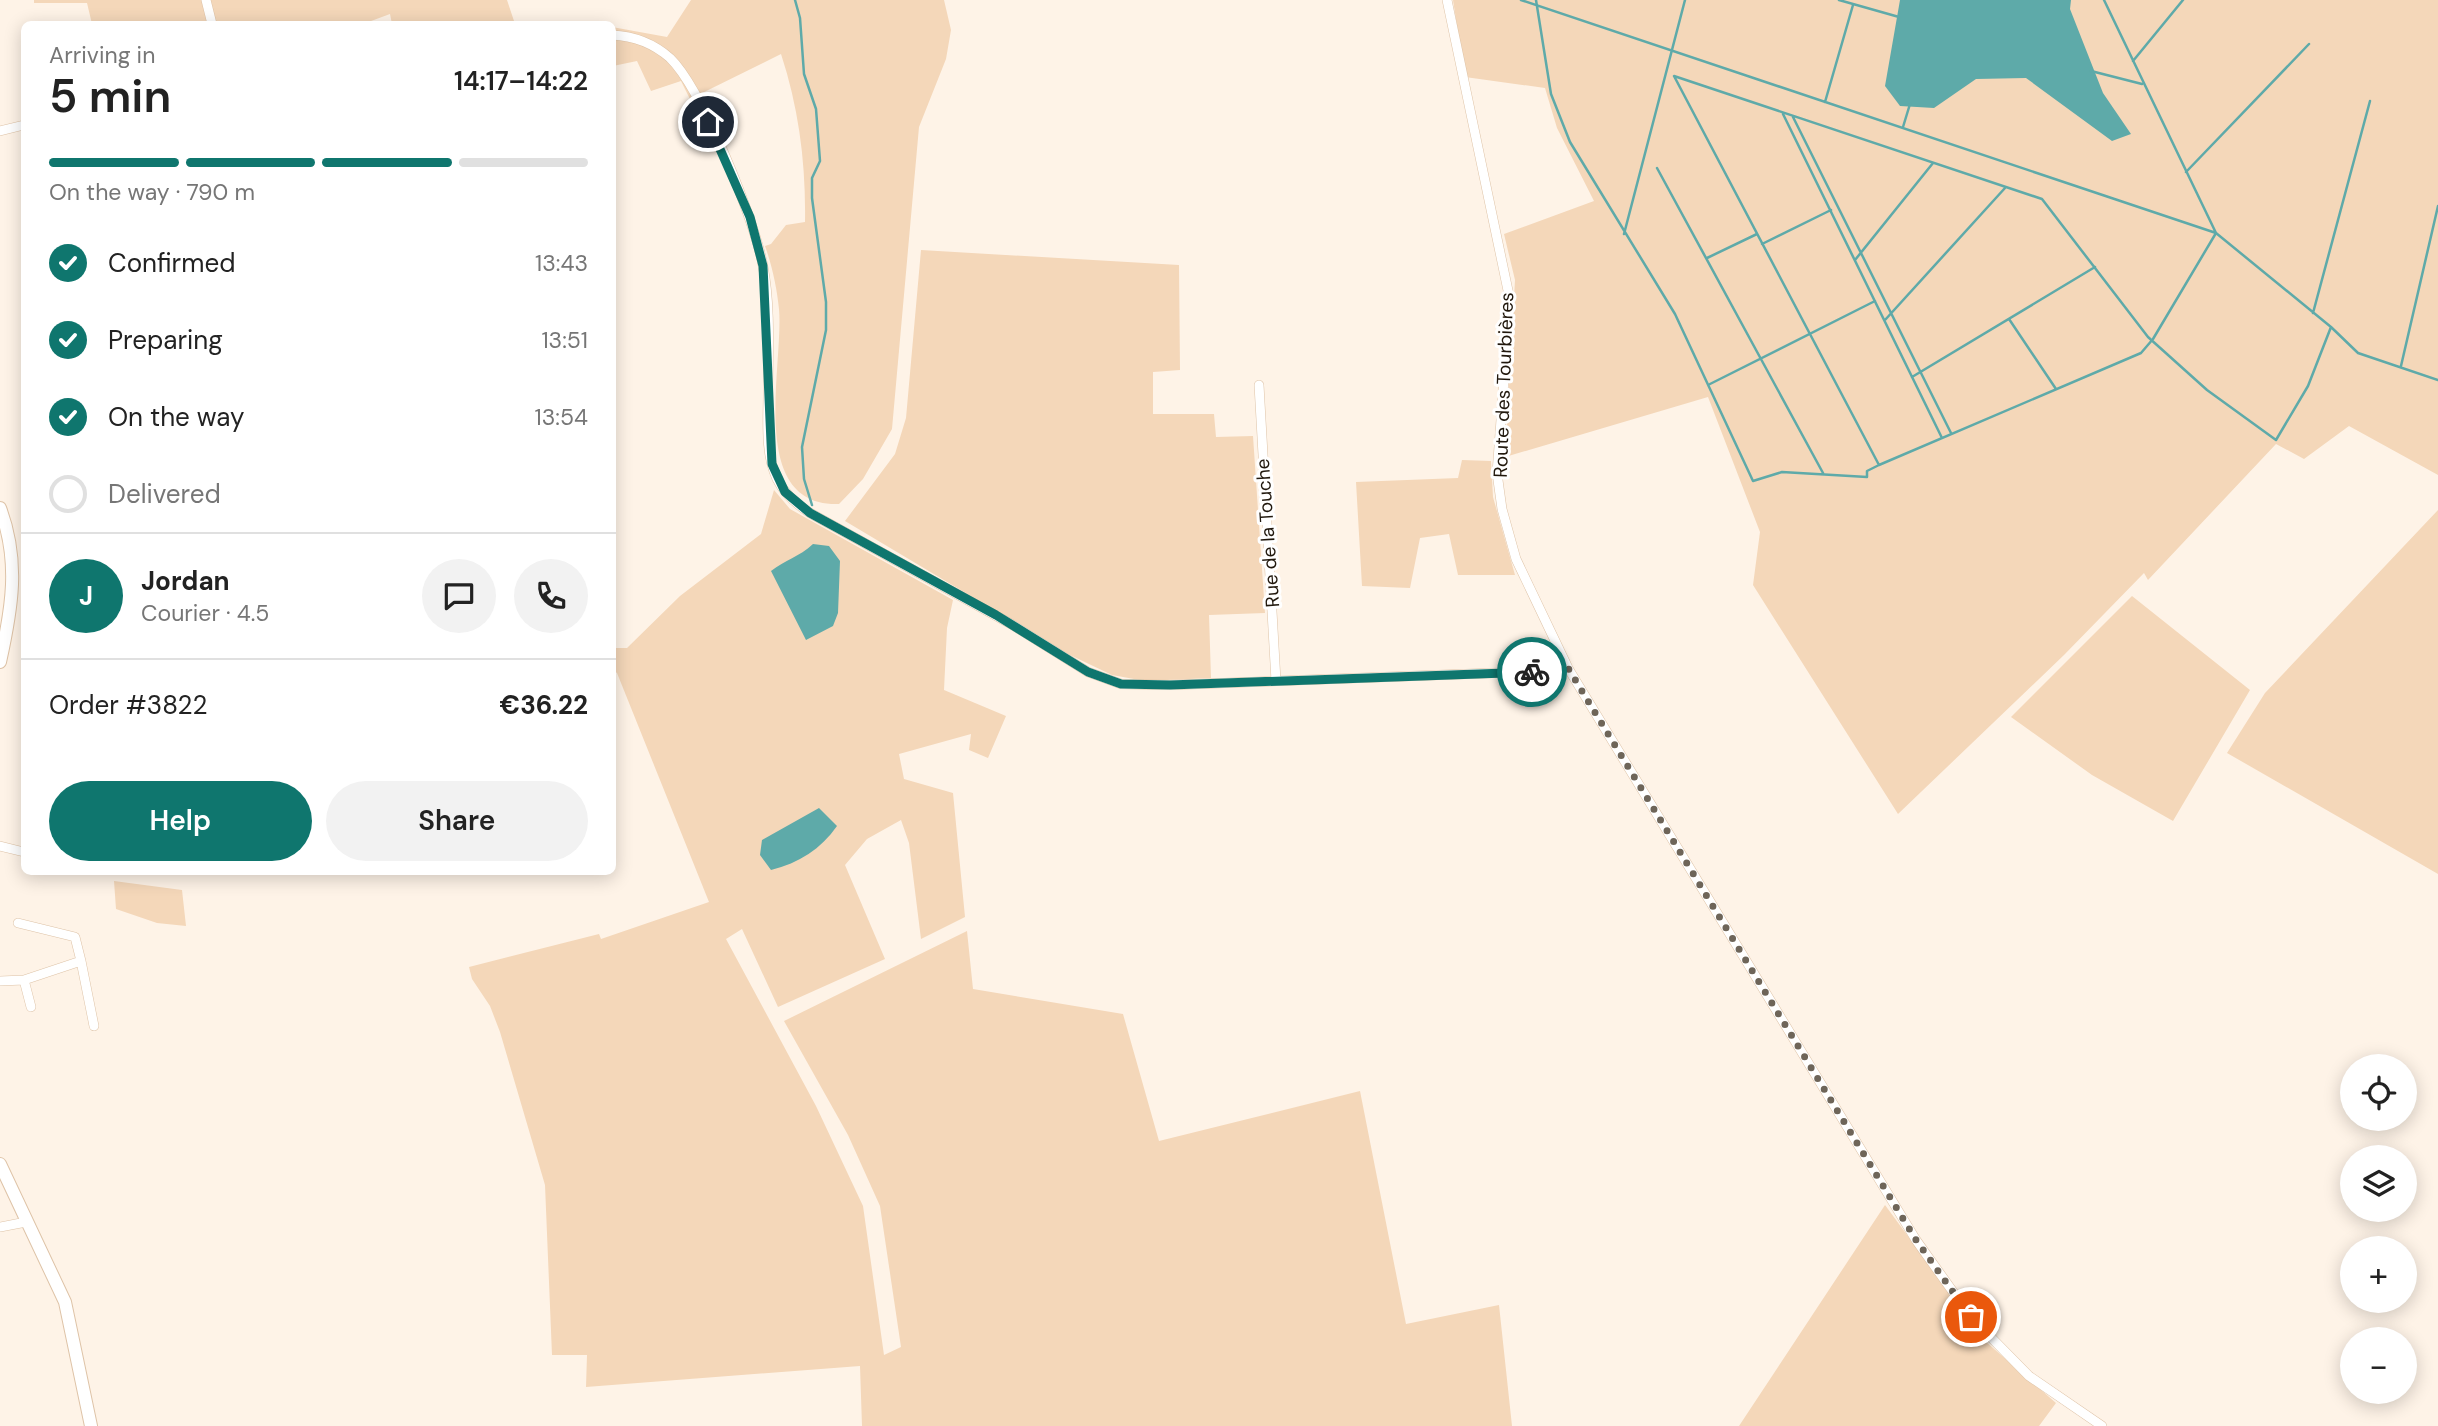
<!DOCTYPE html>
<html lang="en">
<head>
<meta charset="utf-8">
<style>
	body { margin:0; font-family:"DM Sans",sans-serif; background:#f2f2f2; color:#222; height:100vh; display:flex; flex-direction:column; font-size:26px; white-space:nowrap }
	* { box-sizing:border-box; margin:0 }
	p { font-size:23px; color:#767676 }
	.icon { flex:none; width:38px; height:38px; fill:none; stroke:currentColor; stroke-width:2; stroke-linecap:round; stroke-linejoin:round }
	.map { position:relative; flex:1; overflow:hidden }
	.drawer { position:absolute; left:21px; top:21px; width:595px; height:854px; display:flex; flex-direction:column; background:#fff; border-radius:10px; box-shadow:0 4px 18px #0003 }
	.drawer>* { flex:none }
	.controls { position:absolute; left:2340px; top:1054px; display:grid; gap:14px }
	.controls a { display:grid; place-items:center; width:77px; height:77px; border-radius:50%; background:#fff; box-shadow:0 4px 18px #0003; font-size:35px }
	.pin { position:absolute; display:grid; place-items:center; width:60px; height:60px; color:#fff; margin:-30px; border:4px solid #fff; border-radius:50%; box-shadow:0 2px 7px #0007 }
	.courier { position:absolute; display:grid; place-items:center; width:70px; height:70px; margin:-35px; border:5px solid #0f766e; border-radius:50%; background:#fff; color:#222; box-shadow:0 2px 9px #0007 }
	.head em { font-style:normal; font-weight:600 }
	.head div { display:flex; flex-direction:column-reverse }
	.head { display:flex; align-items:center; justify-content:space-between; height:119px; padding:0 28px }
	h1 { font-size:46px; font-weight:600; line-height:52px }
	.bar { display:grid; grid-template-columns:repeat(4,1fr); gap:10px 7px; align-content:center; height:84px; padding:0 28px }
	.bar i { height:9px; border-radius:5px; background:#e0e0e0 }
	.bar .current { background:#0f766e }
	.bar p { grid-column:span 4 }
	.line { display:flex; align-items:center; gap:18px; padding:0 28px; border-top:2px solid #e0e0e0 }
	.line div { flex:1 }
	.round { display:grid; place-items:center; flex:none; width:74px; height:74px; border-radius:37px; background:#f2f2f2 }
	ol { padding:0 28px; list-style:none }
	li { display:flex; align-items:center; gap:21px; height:77px }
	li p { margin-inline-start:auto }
	li .icon { padding:7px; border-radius:50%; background:#0f766e; color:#fff; stroke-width:4 }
	li:last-child { color:#767676 }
	li i { width:38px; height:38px; border:4px solid #e0e0e0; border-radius:50% }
	.cta { display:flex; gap:14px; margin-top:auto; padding:14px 28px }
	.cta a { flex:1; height:80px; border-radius:42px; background:#0f766e; color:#fff; font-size:28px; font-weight:600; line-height:80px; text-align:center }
	.cta a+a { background:#f2f2f2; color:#222 }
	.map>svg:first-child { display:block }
	.green { fill:#f4d7b9 }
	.water { fill:#5eaaa9 }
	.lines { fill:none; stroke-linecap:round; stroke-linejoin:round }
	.stream { stroke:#5eaaa9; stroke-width:2.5 }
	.street-casing { stroke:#dec3a7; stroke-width:10 }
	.secondary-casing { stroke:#dec3a7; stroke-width:14 }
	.street { stroke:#fff; stroke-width:9 }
	.secondary { stroke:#fff; stroke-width:12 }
	.done { stroke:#6e6559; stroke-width:7; stroke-dasharray:0 12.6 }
	.route { stroke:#0f766e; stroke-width:9 }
	.labels { text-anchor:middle; stroke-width:6; stroke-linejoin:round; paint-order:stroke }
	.street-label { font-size:19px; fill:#21180d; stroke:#fff }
</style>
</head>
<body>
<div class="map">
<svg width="2438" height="1426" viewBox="0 0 2438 1426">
	<rect width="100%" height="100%" fill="#fef3e7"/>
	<path class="green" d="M34 0H507L515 24H392L390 14 363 24H92L87 3H34Z
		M691 0H944L951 30 946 59 919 127 892 429 863 479 839 504C746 507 784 366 779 309 777 289 772 265 765 246L771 244 786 225 805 222C806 164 799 109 781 54L690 99 681 81 651 91 637 61 613 66 612 27 667 37Z
		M1453 0H2438V475L2349 426 2304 459 2276 444 2148 580 2144 573 2064 655 1898 814 1753 585 1760 532 1708 397 1505 457 1515 280 1504 234 1594 201 1557 128 1545 88 1465 77Z
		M921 250 1179 265 1180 370 1153 372V414H1214L1216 437 1253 436 1265 613 1209 615 1211 678 1145 681 1112 675 1068 654 845 521 895 454 906 418Z
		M1462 460 1491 461 1493 497 1515 575H1458L1449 534 1420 538 1410 588 1362 586 1356 482 1458 478Z
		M774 490 790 509 953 600 947 628 944 690 1006 716 988 758 969 750 971 734 899 754 904 779 953 793 965 917 921 939 909 843 901 820 867 839 845 865 885 959 778 1007 742 929 726 939 816 1106 863 1206 884 1355 901 1347 880 1206 848 1135 784 1021 967 931 973 989 1123 1014 1159 1141 1360 1091 1406 1324 1499 1305 1512 1426H862L860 1366 586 1387 587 1355H552L545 1185 500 1032 490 1006 472 979 469 967 599 934 601 939 709 902 617 673 613 670V648H627L680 596 761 534Z
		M2438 510V874L2227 753 2265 693Z
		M2132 596 2250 690 2173 821 2092 775 2011 717Z
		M114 881 182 890 186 926 157 923 116 909Z
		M1885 1205 1985 1341 2056 1403 2039 1426H1739Z"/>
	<path class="water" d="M1900 0H2071L2070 9 2103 93 2131 134 2112 141 2026 78 1976 79 1934 108 1900 106 1885 86Z
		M813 544 829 546 840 561 838 613 833 626 806 640 771 571C785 560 799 557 813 544Z
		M819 808 837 826C821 849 799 863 771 870L760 855 762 840Z"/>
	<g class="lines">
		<path class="stream" d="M795 0 800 18 804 74 816 109 820 161 812 178V198L826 302V330L802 447 804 479 812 505
			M1521 0 2216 233 2331 327 2358 353 2438 380
			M1536 0 1551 94 1570 142 1675 314 1753 481 1782 472 1867 477V471L1879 465 2141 353 2153 339 2216 233 2104 0
			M1839 0 1899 17
			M2133 61 2183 0
			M2091 71 2142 84
			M1825 102 1853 5
			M1783 114 1942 438
			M1793 117 1951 433
			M1903 127 1910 104
			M1657 168 1823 473
			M2186 172 2309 44
			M1624 234 1685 0
			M1762 244 1831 210
			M1707 258 1757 234
			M1855 260 1933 163
			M2313 313 2370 101
			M2009 319 2056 389
			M1885 320 2005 188
			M2401 366 2438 206
			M1912 377 2095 267
			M1710 384 1875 301
			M1879 465 1674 76 2042 199 2148 337 2207 390 2276 440 2308 386 2331 327"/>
		<g class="street-casing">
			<path id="street" d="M206 0 212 24
				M1447 0 1510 300 1497 473 1502 509 1516 559 1568 668 1916 1240 1971 1317 2029 1376 2102 1426
				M612 35C635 36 653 43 670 58 702 89 755 221 763 266 771 308 768 353 768 394 768 422 765 453 777 479 784 493 796 504 810 513L1011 624 1088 672 1121 684 1170 685 1548 671 1568 668
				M0 131 24 125
				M1259 385 1276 681
				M0 846 24 852
				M18 923 75 937 81 961
				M24 980 31 1007
				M0 981 24 980 81 961 94 1026
				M0 1227 26 1222"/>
		</g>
		<g class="secondary-casing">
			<path id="secondary" d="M0 508C20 561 12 608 0 662
				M0 1164 65 1302 91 1426"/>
		</g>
		<use href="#street" class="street"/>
		<use href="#secondary" class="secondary"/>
	</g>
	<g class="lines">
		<path class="done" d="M1532 672 1568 668 1916 1240 1971 1317"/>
		<path class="route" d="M708 122 750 217 763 266 772 464 785 492 810 513 996 615 1088 672 1121 684 1170 685 1532 672"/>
	</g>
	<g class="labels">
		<g class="street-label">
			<text transform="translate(1503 385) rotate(-88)" y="7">Route des Tourbières</text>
			<text transform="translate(1267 533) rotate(-94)" y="7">Rue de la Touche</text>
		</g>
	</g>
</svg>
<div class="controls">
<a><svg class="icon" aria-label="locate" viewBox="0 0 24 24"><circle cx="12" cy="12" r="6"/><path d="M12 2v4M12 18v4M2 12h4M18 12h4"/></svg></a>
<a><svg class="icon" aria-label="layers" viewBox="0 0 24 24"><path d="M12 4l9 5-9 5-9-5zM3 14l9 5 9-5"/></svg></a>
<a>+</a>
<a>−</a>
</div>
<div class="pin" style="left:1971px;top:1317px;background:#ea580c"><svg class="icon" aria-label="bag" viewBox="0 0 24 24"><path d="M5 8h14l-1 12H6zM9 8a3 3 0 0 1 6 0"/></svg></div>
<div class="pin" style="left:708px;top:122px;background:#1f2937"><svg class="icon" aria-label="home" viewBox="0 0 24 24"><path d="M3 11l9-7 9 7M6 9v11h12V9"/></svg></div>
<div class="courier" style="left:1532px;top:672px"><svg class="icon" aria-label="bike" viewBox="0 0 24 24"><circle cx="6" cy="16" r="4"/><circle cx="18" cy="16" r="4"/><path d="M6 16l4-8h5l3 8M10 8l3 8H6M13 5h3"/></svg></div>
<section class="drawer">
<div class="head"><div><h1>5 min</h1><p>Arriving in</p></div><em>14:17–14:22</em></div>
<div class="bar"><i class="current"></i><i class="current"></i><i class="current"></i><i></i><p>On the way · 790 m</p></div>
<ol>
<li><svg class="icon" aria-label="check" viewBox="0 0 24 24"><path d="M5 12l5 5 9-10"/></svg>Confirmed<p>13:43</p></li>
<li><svg class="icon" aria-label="check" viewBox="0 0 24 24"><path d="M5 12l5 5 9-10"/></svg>Preparing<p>13:51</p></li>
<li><svg class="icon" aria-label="check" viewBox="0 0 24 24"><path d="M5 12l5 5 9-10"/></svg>On the way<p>13:54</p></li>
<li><i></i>Delivered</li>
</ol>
<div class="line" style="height:126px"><b class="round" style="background:#0f766e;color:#fff">J</b><div><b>Jordan</b><p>Courier · 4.5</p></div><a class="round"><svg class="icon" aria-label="chat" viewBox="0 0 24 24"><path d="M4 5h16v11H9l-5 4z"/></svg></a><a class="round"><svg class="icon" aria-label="phone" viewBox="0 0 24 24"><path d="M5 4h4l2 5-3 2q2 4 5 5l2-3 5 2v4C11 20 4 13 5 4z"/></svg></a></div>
<div class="line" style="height:91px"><div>Order #3822</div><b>€36.22</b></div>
<div class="cta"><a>Help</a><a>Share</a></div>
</section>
</div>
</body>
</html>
